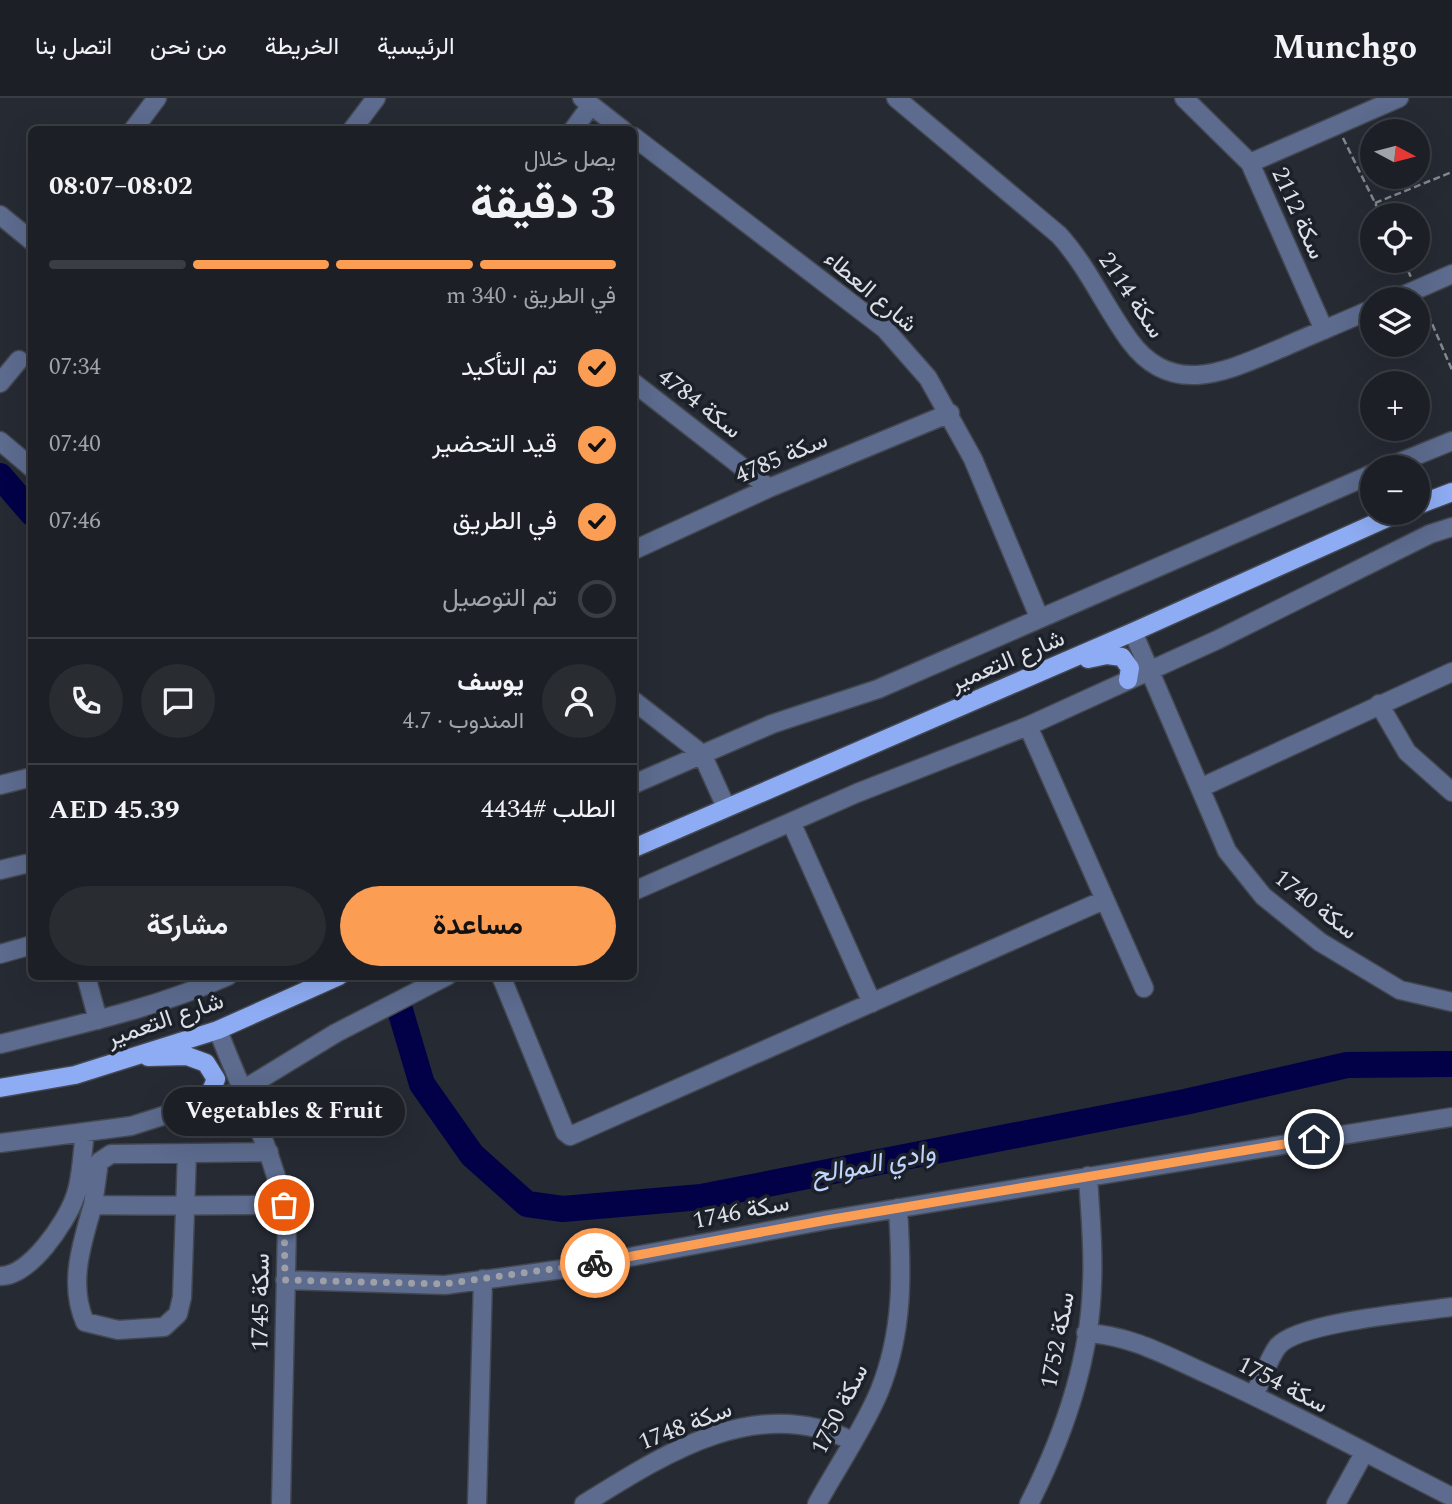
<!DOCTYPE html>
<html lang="ar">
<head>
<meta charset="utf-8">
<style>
	body { margin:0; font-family:Spectral,Vazirmatn,serif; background:#292d32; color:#f1f3f6; direction:rtl; height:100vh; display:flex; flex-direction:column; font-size:26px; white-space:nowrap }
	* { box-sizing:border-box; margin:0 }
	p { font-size:23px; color:#a0a3a7 }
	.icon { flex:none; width:38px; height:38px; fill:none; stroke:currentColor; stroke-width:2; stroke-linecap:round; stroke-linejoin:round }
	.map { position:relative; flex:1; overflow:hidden; direction:ltr }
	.details { position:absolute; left:28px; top:28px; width:609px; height:854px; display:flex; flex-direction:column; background:#1c2026; border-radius:10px; box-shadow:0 7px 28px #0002,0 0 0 2px #3a3e43; direction:rtl }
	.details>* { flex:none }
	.needle { width:46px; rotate:97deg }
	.buttons { position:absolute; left:1360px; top:21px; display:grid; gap:14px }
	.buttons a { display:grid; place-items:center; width:70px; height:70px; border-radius:50%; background:#1c2026; box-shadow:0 7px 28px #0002,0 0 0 2px #3a3e43; font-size:35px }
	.pin { position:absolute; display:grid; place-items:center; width:60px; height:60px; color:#fff; margin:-30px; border:4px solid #fff; border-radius:50%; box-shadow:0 2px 7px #0007 }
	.courier { position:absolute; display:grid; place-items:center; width:70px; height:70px; margin:-35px; border:5px solid #fc9d54; border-radius:50%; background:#fff; color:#222; box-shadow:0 2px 9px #0007 }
	.bubble { position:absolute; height:49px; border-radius:24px; background:#1c2026; box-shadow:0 7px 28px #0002,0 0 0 2px #3a3e43; font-size:23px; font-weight:700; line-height:49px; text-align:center; direction:rtl }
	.summary em { font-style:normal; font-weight:700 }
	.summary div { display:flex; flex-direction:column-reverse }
	.summary { display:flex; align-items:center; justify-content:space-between; height:119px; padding:0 21px }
	h1 { font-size:46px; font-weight:700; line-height:52px }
	.bar { display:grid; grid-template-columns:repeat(4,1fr); gap:10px 7px; align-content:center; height:84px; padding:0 21px }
	.bar i { height:9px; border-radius:5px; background:#3a3e43 }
	.bar .selected { background:#fc9d54 }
	.bar p { grid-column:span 4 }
	.line { display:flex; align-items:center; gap:18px; padding:0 21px; border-top:2px solid #3a3e43 }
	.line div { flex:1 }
	.round { display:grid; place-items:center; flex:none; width:74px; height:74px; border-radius:37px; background:#292d32 }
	ol { padding:0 21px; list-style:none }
	li { display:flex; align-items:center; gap:21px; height:77px }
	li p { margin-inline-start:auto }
	li .icon { padding:7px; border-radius:50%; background:#fc9d54; color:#111; stroke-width:4 }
	li:last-child { color:#a0a3a7 }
	li i { width:38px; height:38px; border:4px solid #3a3e43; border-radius:50% }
	.cta { display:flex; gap:14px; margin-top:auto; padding:14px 21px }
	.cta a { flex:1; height:80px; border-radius:42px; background:#fc9d54; color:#111; font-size:28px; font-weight:700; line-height:80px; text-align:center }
	.cta a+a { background:#292d32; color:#f1f3f6 }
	header { display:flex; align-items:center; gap:42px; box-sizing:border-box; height:98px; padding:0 35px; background:#1c2026; border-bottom:2px solid #3a3e43 }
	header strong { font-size:33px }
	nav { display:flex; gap:38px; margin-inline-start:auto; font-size:24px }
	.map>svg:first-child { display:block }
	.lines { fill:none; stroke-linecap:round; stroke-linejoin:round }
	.river { stroke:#020047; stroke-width:26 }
	.minor-casing { stroke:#434750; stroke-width:21 }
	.major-casing { stroke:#434750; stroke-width:21 }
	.path { stroke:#84888f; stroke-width:2.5; stroke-dasharray:7 3.5; stroke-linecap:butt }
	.minor { stroke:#5c6b8e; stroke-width:18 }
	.major { stroke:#8eacf3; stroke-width:18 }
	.done { stroke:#9da0a7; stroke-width:7; stroke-dasharray:0 12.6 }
	.route { stroke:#fc9d54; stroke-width:9 }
	.labels { text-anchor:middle; stroke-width:7; stroke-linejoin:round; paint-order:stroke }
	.street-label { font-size:24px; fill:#dde0e6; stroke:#1c2029 }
	.water-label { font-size:26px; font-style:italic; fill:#c1d4fe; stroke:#1c2029 }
</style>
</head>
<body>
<header>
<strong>Munchgo</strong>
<nav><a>الرئيسية</a><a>الخريطة</a><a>من نحن</a><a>اتصل بنا</a></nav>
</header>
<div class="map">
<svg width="1452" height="1406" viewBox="0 0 1452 1406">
	<rect width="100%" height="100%" fill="#262a33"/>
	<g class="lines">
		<path class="river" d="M0 378 32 415
			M400 912 422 986 472 1057 527 1106 563 1111 701 1099 1185 1004 1347 967 1452 966"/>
		<g class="minor-casing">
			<path id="minor" d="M582 0 623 32
				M896 0 1059 137C1088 169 1105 209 1130 243 1173 302 1231 271 1284 249 1313 236 1343 224 1372 211
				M1184 0 1250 65 1324 232
				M133 32 157 0
				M352 32 376 0
				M573 32 591 7
				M634 39 885 231 928 280 973 361 1039 519
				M1250 65 1399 0
				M0 117 32 143
				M1395 201 1452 176
				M0 285 19 262
				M634 285 769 390
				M0 343 32 370
				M1388 369 1452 343
				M634 452 769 390 950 315
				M1133 534 1227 753 1263 798 1320 844 1400 892 1452 904
				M634 603 702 656 726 709
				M1379 606 1407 654 1452 694
				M1028 628 1144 890
				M634 686 772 626 878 591 1372 376
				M0 687 32 679
				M1200 690 1452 574
				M791 724 872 905
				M0 772 25 766
				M634 793 857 695 1028 628 1217 542 1430 436 1452 429
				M0 856 32 847
				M86 878 98 922
				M501 878 565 1034 570 1038 1104 802
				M218 932C242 997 278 1059 287 1128L281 1406
				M0 946C77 927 156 910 228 878
				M0 1045 131 1028 241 993 336 935 447 878
				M187 1055 182 1199 178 1216 164 1229 118 1232 85 1224C68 1186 82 1145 93 1107 156 1108 220 1107 284 1107
				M93 1107 99 1064 111 1056 269 1054
				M0 1178C29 1179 66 1125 75 1099 82 1080 82 1055 85 1035
				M285 1182 445 1187 571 1170 827 1122 1452 1019
				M1086 1235C1130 1237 1167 1258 1207 1276 1290 1313 1371 1358 1452 1399
				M1254 1297C1262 1282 1268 1261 1278 1248 1299 1224 1417 1214 1452 1209
				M477 1406 483 1181
				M584 1406C664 1356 757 1295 852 1343
				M817 1406C837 1369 863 1332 879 1294 904 1233 902 1174 898 1110
				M1029 1406C1063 1339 1090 1262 1092 1186 1094 1150 1090 1114 1088 1078
				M1336 1406 1364 1355"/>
		</g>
		<g class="major-casing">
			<path id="major" d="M1418 407 1452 394
				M1088 561 1107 557 1122 559 1130 570 1128 582
				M634 750 1133 534 1398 415
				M148 959 187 958 206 965 216 981 206 1005
				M0 990 75 977 218 932 339 878"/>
		</g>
		<path class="path" d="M1343 40 1381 117
			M1375 105 1452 74
			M1403 163 1411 179
			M1424 207 1452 272"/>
		<use href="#minor" class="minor"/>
		<use href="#major" class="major"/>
	</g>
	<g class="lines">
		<path class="done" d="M284 1107 285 1182 444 1186 595 1165"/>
		<path class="route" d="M595 1165 827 1122 1314 1041"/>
	</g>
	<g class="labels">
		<g class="street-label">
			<text transform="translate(1299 115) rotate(66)" y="8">سكة 2112</text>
			<text transform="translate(871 193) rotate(40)" y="8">شارع العطاء</text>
			<text transform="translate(1132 197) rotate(56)" y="8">سكة 2114</text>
			<text transform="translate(700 305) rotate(38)" y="8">سكة 4784</text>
			<text transform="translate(781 359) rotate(-23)" y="8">سكة 4785</text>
			<text transform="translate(1007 562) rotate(-23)" y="8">شارع التعمير</text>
			<text transform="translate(1316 806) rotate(38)" y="8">سكة 1740</text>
			<text transform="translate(165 921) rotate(-19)" y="8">شارع التعمير</text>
			<text transform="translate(741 1113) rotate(-11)" y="8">سكة 1746</text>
			<text transform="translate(260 1204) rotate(-89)" y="8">سكة 1745</text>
			<text transform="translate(1057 1242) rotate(-79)" y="8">سكة 1752</text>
			<text transform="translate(1283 1286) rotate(27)" y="8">سكة 1754</text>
			<text transform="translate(839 1311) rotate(-63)" y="8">سكة 1750</text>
			<text transform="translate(685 1327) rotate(-21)" y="8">سكة 1748</text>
		</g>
		<g class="water-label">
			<text transform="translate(873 1065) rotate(-11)" y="9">وادي الموالح</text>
		</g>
	</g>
</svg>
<div class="buttons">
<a><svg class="needle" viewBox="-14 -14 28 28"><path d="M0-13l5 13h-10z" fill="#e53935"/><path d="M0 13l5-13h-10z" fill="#a0a3a7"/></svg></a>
<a><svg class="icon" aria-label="locate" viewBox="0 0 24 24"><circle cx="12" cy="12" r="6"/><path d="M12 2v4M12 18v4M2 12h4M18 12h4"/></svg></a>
<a><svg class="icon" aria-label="layers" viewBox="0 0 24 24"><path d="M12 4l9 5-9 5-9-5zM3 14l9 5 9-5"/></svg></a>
<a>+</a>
<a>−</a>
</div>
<div class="pin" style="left:284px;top:1107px;background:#ea580c"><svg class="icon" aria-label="bag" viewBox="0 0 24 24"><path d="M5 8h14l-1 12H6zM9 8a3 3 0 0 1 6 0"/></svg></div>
<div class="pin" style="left:1314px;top:1041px;background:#1f2937"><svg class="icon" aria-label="home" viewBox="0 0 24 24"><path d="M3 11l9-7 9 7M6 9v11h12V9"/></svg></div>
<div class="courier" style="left:595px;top:1165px"><svg class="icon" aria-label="bike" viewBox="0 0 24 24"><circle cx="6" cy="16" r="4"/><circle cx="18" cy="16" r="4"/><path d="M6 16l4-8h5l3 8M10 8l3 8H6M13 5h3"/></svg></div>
<div class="bubble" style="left:163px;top:989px;width:242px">Vegetables &amp; Fruit</div>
<section class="details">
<div class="summary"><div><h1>3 دقيقة</h1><p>يصل خلال</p></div><em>08:02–08:07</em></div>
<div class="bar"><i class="selected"></i><i class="selected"></i><i class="selected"></i><i></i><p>في الطريق · 340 m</p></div>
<ol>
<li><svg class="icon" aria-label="check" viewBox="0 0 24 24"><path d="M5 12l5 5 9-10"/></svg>تم التأكيد<p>07:34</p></li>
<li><svg class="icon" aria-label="check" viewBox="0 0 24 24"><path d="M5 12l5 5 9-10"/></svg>قيد التحضير<p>07:40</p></li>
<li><svg class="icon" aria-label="check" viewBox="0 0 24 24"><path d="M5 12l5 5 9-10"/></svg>في الطريق<p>07:46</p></li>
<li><i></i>تم التوصيل</li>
</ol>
<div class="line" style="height:126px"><a class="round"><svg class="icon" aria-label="person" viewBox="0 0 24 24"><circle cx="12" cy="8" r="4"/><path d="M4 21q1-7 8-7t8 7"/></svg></a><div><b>يوسف</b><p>المندوب · 4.7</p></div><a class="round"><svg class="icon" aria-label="chat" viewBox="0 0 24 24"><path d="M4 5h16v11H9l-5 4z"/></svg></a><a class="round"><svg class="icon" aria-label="phone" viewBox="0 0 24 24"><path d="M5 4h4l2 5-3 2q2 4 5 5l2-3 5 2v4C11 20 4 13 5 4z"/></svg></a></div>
<div class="line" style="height:91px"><div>الطلب #4434</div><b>AED 45.39</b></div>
<div class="cta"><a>مساعدة</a><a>مشاركة</a></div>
</section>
</div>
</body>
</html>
